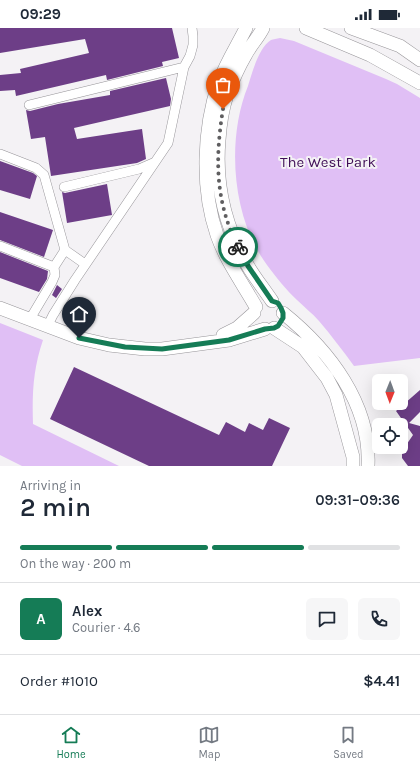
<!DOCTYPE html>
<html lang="en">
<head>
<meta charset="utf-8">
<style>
	body { margin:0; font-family:Karla,sans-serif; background:#f6f6f7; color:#1f2937; height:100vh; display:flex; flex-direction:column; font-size:15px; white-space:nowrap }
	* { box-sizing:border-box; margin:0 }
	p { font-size:13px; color:#747a83 }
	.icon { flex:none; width:22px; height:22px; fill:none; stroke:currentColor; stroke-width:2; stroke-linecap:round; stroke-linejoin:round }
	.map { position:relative; height:438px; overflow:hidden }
	.details { display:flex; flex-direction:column; background:#fff; flex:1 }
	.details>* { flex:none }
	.needle { width:26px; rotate:181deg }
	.fabs { position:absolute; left:372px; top:346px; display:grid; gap:8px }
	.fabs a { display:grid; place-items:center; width:36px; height:36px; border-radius:6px; background:#fff; box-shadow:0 4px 16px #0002; font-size:20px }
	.pin { position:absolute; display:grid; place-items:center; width:34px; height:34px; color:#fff; margin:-41px -17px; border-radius:50% 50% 50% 0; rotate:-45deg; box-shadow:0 0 4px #0007 }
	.pin .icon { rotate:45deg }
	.courier { position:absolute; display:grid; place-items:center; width:40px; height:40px; margin:-20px; border:3px solid #157c56; border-radius:50%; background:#fff; color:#222; box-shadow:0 1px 5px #0007 }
	.head em { font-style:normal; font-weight:600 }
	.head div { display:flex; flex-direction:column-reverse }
	.head { display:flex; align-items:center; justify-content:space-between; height:68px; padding:0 20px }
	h1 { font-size:26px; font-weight:600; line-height:30px }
	.bar { display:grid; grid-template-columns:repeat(4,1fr); gap:6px 4px; align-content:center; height:48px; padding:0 20px }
	.bar i { height:5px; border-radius:3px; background:#e0e1e3 }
	.bar .current { background:#157c56 }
	.bar p { grid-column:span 4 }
	.line { display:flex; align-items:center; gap:10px; padding:0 20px; border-top:1px solid #e0e1e3 }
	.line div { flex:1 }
	.round { display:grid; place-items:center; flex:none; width:42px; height:42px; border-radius:6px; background:#f6f6f7 }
	.status { display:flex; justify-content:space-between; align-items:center; height:28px; padding:0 20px; background:#fff; direction:ltr }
	.status svg { height:11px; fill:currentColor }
	.dock { display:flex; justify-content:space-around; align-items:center; height:56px; border-top:1px solid #e0e1e3; background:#fff; font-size:11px; color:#747a83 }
	.dock a { display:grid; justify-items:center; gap:2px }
	.dock .current { color:#157c56 }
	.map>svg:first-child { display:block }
	.green { fill:#e0bff5 }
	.building { fill:#6d3e87 }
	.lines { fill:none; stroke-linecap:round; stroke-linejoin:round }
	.street-casing { stroke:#979599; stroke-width:10 }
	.secondary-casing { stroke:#979599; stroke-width:14 }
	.street { stroke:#fff; stroke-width:9 }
	.secondary { stroke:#fff; stroke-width:13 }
	.done { stroke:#5f5e60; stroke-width:4; stroke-dasharray:0 7.2 }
	.route { stroke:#157c56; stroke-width:5 }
	.labels { text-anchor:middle; stroke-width:4; stroke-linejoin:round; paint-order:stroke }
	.park-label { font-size:15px; fill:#400f57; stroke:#f4f2f5 }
</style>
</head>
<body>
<div class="status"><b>09:29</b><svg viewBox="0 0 49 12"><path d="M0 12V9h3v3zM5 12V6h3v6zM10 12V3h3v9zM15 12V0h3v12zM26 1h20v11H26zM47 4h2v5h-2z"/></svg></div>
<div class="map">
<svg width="420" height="438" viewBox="0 0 420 438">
	<rect width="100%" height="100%" fill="#f4f2f5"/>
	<path class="green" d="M280 10 294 13 386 51 397 56 420 70V330L354 338C343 323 331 307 319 293 312 285 304 279 297 272 287 263 275 248 267 237 232 190 226 112 248 58 252 45 259 19 271 12 273 11 277 11 280 10Z
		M0 295 43 312C33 341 32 366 33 396L119 438H22L0 427Z"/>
	<path class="building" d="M0 0H172L179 30 162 34 163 38 107 52 106 47 16 68 15 62 0 63V47L21 45 20 41 89 25 85 11 0 25Z
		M166 50 171 71 170 78 74 100 77 111 142 101 146 131 137 135 51 148 45 109 31 111 26 82 30 83 58 76 110 67V63Z
		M0 133 33 145 37 148 30 171 0 162Z
		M107 156 112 187 67 195 62 164 65 165Z
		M0 184 53 202 44 229 0 212Z
		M0 224 48 243 47 251 39 264 0 250Z
		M57 257 62 261 56 270 52 267Z
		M74 339 219 407 226 394 245 404 249 395 263 402 269 390 290 400 272 438H149L50 391Z
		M420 362V384L409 395 420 398V438H408L402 430V423L413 407 396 383Z"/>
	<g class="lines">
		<g class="street-casing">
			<path id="street" d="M29 77 184 39
				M0 126 36 140 44 147 65 222
				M64 159 139 141 155 134
				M0 218 54 239
				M30 291 52 254 55 247 54 239 65 222 85 236
				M48 297 53 287 75 252 168 115 184 39 190 28 193 17V8L192 0"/>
		</g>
		<g class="secondary-casing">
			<path id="secondary" d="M246 0C237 18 226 35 219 54 203 101 201 161 217 207 226 233 243 256 256 279
				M263 0C258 10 250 18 245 28 238 40 232 54 227 67 222 82 220 97 219 112 215 157 225 199 248 238 255 250 264 261 272 273
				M306 0 370 27 420 55
				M351 0 400 18 420 32
				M0 280 79 310 109 317 145 321H162L229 312 265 301
				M283 285C329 322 371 376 368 438
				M274 300 303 319 327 350 336 367 353 429V438
				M223 307 237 300 254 285"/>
		</g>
		<use href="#street" class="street"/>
		<use href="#secondary" class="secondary"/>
	</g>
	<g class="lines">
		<path class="done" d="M223 81C215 131 215 173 238 219"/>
		<path class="route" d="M79 310 125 319 162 321 229 312 265 301 274 300 278 298 283 290V285L281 280 278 275 272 273 248 238 238 219"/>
	</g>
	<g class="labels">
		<g class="park-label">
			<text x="328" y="139">The West Park</text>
		</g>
	</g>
</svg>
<div class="fabs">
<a><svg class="needle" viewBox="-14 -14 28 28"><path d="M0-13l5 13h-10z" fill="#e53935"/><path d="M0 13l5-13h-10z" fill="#747a83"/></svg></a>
<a><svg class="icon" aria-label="locate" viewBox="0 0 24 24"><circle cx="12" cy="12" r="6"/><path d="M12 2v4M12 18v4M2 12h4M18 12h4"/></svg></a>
</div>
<div class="pin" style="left:223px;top:81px;background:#ea580c"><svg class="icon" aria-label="bag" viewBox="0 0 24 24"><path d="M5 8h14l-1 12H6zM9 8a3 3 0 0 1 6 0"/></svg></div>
<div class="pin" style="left:79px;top:310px;background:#1f2937"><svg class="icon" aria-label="home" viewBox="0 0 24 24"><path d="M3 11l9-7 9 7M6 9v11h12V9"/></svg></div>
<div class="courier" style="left:238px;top:219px"><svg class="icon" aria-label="bike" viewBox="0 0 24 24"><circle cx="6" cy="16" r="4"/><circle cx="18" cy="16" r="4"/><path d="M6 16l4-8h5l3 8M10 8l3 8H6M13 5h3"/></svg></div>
</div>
<section class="details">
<div class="head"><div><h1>2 min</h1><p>Arriving in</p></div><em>09:31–09:36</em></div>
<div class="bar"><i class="current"></i><i class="current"></i><i class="current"></i><i></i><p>On the way · 200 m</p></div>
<div class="line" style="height:72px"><b class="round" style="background:#157c56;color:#fff">A</b><div><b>Alex</b><p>Courier · 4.6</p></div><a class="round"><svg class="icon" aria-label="chat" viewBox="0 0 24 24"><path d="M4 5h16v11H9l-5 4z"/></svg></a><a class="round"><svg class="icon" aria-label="phone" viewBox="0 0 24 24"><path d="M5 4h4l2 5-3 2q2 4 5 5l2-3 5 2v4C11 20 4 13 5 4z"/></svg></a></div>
<div class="line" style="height:52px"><div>Order #1010</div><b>$4.41</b></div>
</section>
<nav class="dock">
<a class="current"><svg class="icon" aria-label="home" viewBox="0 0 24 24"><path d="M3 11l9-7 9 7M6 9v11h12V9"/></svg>Home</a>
<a><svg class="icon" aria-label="map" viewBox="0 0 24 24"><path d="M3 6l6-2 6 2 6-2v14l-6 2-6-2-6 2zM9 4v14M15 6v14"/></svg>Map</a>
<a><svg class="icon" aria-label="saved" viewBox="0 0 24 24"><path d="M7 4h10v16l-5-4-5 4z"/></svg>Saved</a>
</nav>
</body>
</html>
